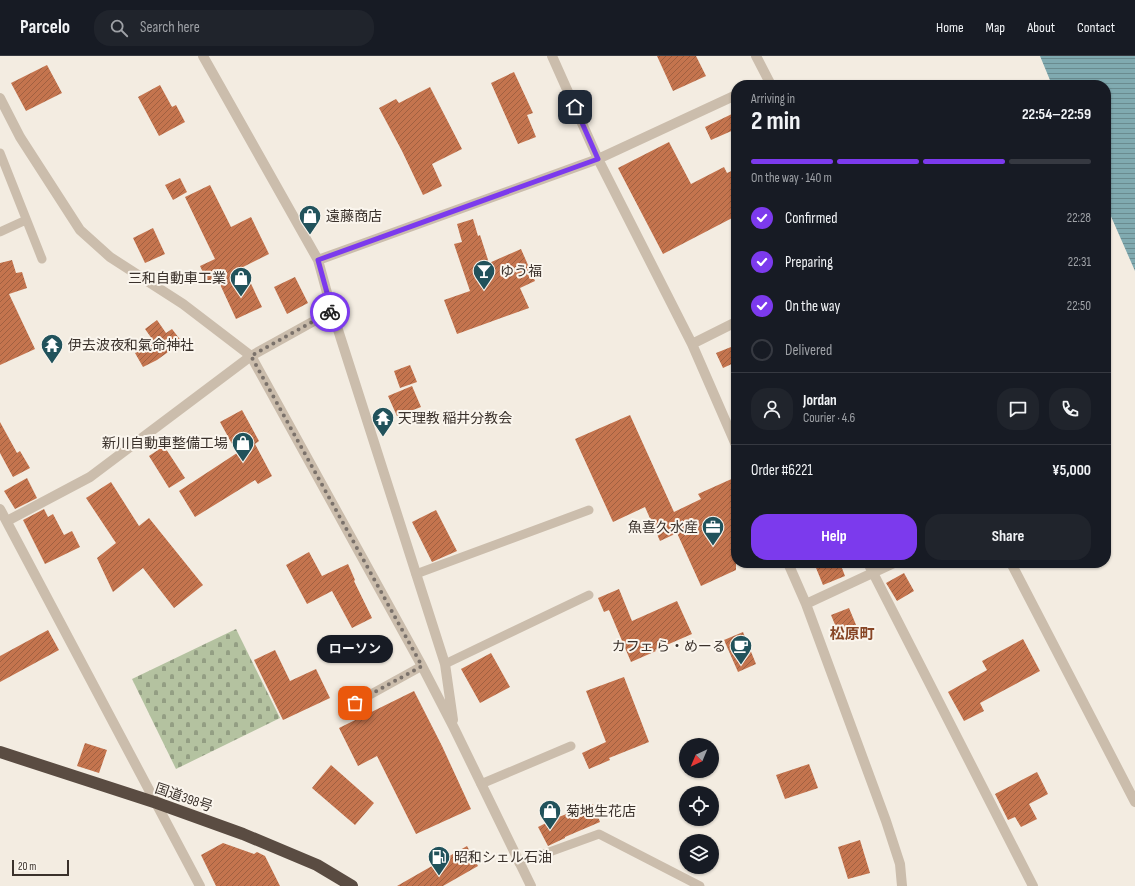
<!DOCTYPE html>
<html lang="en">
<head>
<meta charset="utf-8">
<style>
	body { margin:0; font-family:"Sofia Sans Condensed","Noto Sans JP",sans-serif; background:#20242c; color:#f1f3f6; height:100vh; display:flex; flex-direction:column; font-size:15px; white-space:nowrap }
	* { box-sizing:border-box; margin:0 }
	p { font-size:13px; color:#9ea1a6 }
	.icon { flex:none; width:22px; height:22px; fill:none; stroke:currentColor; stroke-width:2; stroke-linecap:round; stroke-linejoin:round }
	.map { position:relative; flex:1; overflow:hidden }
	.details { position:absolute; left:731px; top:24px; width:380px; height:488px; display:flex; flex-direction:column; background:#171b24; border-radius:16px; box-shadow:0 1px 3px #0004 }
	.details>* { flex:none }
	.needle { width:26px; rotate:224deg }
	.fabs { position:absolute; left:679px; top:682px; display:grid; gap:8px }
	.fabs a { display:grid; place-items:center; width:40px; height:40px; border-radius:50%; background:#171b24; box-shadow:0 1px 3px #0004; font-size:20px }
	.scale { position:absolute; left:12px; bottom:10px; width:57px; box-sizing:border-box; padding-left:4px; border:2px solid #3a312b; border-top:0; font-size:11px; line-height:14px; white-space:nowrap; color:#3a312b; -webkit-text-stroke:3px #faf5ed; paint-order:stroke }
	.pin { position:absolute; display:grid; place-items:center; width:34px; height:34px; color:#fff; margin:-17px; border-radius:8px; box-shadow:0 2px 6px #0006 }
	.courier { position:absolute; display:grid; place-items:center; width:40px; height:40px; margin:-20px; border:3px solid #7c3aed; border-radius:50%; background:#fff; color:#222; box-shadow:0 1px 5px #0007 }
	.bubble { position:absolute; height:28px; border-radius:14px; background:#171b24; box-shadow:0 1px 3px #0004; font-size:13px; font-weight:700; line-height:28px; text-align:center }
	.summary em { font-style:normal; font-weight:700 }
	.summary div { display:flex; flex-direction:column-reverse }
	.summary { display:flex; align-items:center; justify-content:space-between; height:68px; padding:0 20px }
	h1 { font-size:26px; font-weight:700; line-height:30px }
	.bar { display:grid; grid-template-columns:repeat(4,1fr); gap:6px 4px; align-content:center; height:48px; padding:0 20px }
	.bar i { height:5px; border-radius:3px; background:#363941 }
	.bar .on { background:#7c3aed }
	.bar p { grid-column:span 4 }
	.line { display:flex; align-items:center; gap:10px; padding:0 20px; border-top:1px solid #363941 }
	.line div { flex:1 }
	.round { display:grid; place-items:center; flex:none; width:42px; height:42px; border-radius:16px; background:#20242c }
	ol { padding:0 20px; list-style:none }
	li { display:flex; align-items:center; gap:12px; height:44px }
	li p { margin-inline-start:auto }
	li .icon { padding:4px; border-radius:50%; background:#7c3aed; color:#fff; stroke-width:4 }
	li:last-child { color:#9ea1a6 }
	li i { width:22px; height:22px; border:2px solid #363941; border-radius:50% }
	.action { display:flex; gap:8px; margin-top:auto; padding:8px 20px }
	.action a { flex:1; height:46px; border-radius:16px; background:#7c3aed; color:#fff; font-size:16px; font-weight:700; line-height:46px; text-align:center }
	.action a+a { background:#20242c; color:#f1f3f6 }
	header { display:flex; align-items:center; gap:24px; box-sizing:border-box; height:56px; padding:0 20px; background:#171b24; border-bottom:1px solid #363941 }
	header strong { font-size:19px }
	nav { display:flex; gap:22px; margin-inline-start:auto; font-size:14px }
	.search { width:280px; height:36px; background:#20242c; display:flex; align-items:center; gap:10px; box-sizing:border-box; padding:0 14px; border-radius:16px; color:#9ea1a6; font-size:15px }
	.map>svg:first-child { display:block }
	.cemetery { fill:url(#cemetery-stones) }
	.water { fill:url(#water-rules) }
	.building { fill:url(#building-hatch) }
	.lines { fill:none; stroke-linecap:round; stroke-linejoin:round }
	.lane { stroke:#cbbdac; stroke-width:9 }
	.street { stroke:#cbbdac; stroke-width:10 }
	.highway { stroke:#5a4c42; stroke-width:12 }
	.done { stroke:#7b726b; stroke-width:4; stroke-dasharray:0 7.2 }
	.route { stroke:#7c3aed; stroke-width:5 }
	.labels { text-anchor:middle; stroke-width:4; stroke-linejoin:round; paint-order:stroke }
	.poi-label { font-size:14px; fill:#3a312b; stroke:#faf5ed; text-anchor:start }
	.street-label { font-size:14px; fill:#3a312b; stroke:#faf5ed }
	.neighbourhood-label { font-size:15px; font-weight:bold; fill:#874525; stroke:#faf5ed }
</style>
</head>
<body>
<header>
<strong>Parcelo</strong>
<div class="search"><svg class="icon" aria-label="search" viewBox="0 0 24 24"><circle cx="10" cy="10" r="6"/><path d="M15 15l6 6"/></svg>Search here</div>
<nav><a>Home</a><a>Map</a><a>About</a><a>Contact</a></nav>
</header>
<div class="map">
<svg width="1135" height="830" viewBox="0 0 1135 830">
	<defs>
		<pattern id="cemetery-stones" width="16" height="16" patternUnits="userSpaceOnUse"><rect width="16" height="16" fill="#b4c2a0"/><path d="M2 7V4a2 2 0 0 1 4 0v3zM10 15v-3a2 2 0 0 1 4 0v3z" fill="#939e83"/></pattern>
		<pattern id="water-rules" width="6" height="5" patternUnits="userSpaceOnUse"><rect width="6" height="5" fill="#80aab0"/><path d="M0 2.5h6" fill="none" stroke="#6a8b8f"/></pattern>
		<pattern id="building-hatch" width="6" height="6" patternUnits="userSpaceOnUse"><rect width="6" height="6" fill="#c4744e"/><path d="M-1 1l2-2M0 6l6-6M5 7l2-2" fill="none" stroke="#a06041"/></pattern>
	</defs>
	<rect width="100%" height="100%" fill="#f3ece1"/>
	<path class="cemetery" d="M236 573 280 662 176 713 132 623Z"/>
	<path class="water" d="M1040 0H1135V215L1106 149V29H1052Z"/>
	<path class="building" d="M657 0H696L706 20 673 35Z
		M47 9 62 37 26 55 11 27Z
		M514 16 533 57 527 59 536 81 518 88 491 27Z
		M160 29 172 51 176 49 185 66 159 80 138 41Z
		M430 31 462 93 432 108 442 130 423 139 402 95 379 52 396 43 399 47Z
		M736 56V73L711 84 705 71Z
		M669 86 691 128 724 111 727 117 736 113V160L663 198 618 112Z
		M180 122 187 136 173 144 165 129Z
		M210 129 231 171 251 161 269 198 243 211 262 251 236 263 218 224 209 229 200 210 215 203 185 141Z
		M473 163 478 180 480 179 489 207 521 193 535 225 520 232 529 252 457 278 444 244 470 235 454 188 462 186 457 168Z
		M153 172 165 198 145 207 133 182Z
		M12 204 16 217 22 216 27 232 9 238 35 293 0 309V207Z
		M295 221 308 247 287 258 274 231Z
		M157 264 166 277 172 273 182 286 157 304 143 311 135 297 155 287 145 273Z
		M736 289V306L723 312 716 297Z
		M410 309 417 326 400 332 394 315Z
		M412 330 421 351 397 360 388 340Z
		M242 354 259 385 255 388 272 420 258 428 255 424 195 461 179 435 237 397 220 366Z
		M630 359 674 456 701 443 698 438 736 421V514L701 530 677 477 660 485 645 451 613 466 575 383Z
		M0 366 17 397 20 395 30 412 13 421 0 397Z
		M164 390 185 422 169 432 149 400Z
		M27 422 37 442 15 453 4 435Z
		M111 426 139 470 149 462 203 529 174 552 143 512 113 536 97 502 116 487 86 442Z
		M44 453 48 461 53 458 64 479 72 475 80 491 45 508 23 464Z
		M436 454 457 495 432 506 412 466Z
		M309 496 322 520 348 508 355 524 354 525 372 562 352 572 332 535 307 548 286 509Z
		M814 507H840L845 520 823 529Z
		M904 517 914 535 897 545 886 527Z
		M619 533 632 565 677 545 692 578 655 594 656 595 631 606 609 554 604 556 598 542Z
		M849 552 859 576 841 583 831 559Z
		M48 574 59 594 0 626V600Z
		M743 576 756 608 738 616 724 584Z
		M1023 583 1040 615 980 647 984 655 964 665 948 636 987 614 982 605Z
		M275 594 290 625 316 613 330 642 283 664 254 604Z
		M491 597 510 631 480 647 461 613Z
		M624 621 649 686 609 702 610 704 589 713 582 697 606 686 586 635Z
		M414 635 442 690 471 753 416 778 377 700 358 710 339 672Z
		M85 687 107 694 99 717 77 710Z
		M809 708 818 732 785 743 776 719Z
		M331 709 374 747 355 769 312 732Z
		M1037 716 1048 738 1029 748 1037 763 1021 771 1015 761 1008 764 995 738Z
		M593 748 600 766 565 781V782L548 790 538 771 556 762Z
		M860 784 870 817 848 823 838 791Z
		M223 787 254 798 257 796 265 800 280 830H216L201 799Z
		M467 790 478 810 443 830H397Z"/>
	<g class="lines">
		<path class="lane" d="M0 97 42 203
			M0 176 26 164
			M416 518 589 454
			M445 608 589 539
			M355 647 422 610
			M481 728 571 690
			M519 807 599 778 700 830"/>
		<path class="street" d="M203 0 318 204 332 255 445 608 453 664
			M552 0 598 103 692 288 736 389
			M756 0 771 29
			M0 42 20 81 80 174 110 201 183 248 251 300 422 610 454 672 531 830
			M318 204 598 103 736 39
			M692 288 736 266
			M0 453 200 830
			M7 465 90 421 251 300 332 255
			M788 507 806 548 886 765 900 808 902 830
			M868 507 1033 830
			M1011 507 1135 746
			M806 548 894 507"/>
		<path class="highway" d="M0 696 157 747 243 778 317 809 352 830"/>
	</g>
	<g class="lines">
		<path class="done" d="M330 256 251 300 422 610 355 647"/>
		<path class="route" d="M330 256 332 255 318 204 598 103 575 51"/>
	</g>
	<defs>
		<g id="shop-pin" transform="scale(1.15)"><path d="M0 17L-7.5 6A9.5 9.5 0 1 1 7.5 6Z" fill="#21525b" stroke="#faf5ed"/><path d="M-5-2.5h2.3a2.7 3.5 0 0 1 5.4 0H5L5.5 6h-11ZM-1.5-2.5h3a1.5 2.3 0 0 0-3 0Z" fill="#fff"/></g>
		<g id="bar-pin" transform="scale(1.15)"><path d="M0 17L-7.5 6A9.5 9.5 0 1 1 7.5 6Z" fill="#21525b" stroke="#faf5ed"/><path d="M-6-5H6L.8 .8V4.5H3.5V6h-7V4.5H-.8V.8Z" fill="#fff"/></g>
		<g id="temple-pin" transform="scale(1.15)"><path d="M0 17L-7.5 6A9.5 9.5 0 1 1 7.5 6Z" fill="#21525b" stroke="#faf5ed"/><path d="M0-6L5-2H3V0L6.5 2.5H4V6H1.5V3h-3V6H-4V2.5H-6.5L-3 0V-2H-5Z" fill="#fff"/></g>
		<g id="office-pin" transform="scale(1.15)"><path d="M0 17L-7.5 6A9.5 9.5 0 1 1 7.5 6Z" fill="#21525b" stroke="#faf5ed"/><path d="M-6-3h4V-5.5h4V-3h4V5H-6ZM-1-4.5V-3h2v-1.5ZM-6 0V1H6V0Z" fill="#fff"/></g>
		<g id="cafe-pin" transform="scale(1.15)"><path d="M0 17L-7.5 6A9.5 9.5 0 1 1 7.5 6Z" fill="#21525b" stroke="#faf5ed"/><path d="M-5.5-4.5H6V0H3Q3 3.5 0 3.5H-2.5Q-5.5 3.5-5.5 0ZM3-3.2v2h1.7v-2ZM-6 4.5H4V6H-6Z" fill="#fff"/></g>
		<g id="fuel-pin" transform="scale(1.15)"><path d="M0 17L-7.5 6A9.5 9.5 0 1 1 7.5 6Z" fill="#21525b" stroke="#faf5ed"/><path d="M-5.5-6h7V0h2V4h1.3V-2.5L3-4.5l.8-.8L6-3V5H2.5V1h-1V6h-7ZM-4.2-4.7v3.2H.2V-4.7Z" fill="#fff"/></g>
	</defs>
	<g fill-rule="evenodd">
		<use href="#shop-pin" x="310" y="160"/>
		<use href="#bar-pin" x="484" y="215"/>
		<use href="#shop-pin" x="241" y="222"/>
		<use href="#temple-pin" x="52" y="289"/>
		<use href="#temple-pin" x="383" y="362"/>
		<use href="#shop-pin" x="243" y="387"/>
		<use href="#office-pin" x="713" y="471"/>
		<use href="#cafe-pin" x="741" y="590"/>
		<use href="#shop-pin" x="550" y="755"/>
		<use href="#fuel-pin" x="439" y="801"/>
	</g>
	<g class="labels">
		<g class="poi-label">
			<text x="326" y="165">遠藤商店</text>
			<text x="500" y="220">ゆう福</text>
			<text x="226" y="227" text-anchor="end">三和自動車工業</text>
			<text x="68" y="294">伊去波夜和氣命神社</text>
			<text x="398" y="367">天理教 稲井分教会</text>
			<text x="228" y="392" text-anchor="end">新川自動車整備工場</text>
			<text x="698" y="476" text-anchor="end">魚喜久水産</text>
			<text x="726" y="595" text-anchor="end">カフェ ら・めーる</text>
			<text x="566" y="760">菊地生花店</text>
			<text x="454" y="806">昭和シェル石油</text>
		</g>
		<g class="street-label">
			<text transform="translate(184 741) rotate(19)" y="5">国道398号</text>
		</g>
		<g class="neighbourhood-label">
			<text x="852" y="583">松原町</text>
		</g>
	</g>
</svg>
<div class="fabs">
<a><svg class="needle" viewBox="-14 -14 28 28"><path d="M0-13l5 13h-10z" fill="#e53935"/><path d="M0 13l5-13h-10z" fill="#9ea1a6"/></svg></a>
<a><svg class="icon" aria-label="locate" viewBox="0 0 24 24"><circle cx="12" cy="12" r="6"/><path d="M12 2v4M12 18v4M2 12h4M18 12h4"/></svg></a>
<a><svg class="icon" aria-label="layers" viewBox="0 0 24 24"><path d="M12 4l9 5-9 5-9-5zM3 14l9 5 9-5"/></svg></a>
</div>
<div class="scale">20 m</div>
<div class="pin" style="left:355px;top:647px;background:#ea580c"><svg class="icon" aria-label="bag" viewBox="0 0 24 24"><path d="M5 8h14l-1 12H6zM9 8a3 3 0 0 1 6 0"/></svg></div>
<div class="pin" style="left:575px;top:51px;background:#1f2937"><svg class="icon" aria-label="home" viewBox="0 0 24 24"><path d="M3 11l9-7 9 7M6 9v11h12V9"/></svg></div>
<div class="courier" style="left:330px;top:256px"><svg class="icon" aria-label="bike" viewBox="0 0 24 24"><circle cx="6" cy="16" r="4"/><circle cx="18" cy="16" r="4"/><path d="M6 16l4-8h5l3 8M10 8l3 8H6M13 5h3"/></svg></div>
<div class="bubble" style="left:317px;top:579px;width:76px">ローソン</div>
<section class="details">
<div class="summary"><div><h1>2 min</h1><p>Arriving in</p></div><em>22:54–22:59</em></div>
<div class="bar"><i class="on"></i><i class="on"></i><i class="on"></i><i></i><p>On the way · 140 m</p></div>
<ol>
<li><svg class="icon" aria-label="check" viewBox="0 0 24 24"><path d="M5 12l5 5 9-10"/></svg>Confirmed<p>22:28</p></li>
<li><svg class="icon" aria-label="check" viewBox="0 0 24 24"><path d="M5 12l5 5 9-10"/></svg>Preparing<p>22:31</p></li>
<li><svg class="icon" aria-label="check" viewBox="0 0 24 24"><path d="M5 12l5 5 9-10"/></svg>On the way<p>22:50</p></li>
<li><i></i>Delivered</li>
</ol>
<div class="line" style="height:72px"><a class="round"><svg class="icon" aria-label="person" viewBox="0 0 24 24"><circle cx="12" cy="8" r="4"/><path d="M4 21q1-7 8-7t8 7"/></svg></a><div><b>Jordan</b><p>Courier · 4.6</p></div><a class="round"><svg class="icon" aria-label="chat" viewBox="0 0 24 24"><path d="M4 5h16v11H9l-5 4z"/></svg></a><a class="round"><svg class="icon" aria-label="phone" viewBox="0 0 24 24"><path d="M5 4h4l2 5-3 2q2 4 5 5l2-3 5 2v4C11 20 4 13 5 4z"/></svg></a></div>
<div class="line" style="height:52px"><div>Order #6221</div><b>¥5,000</b></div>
<div class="action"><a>Help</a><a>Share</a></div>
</section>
</div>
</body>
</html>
